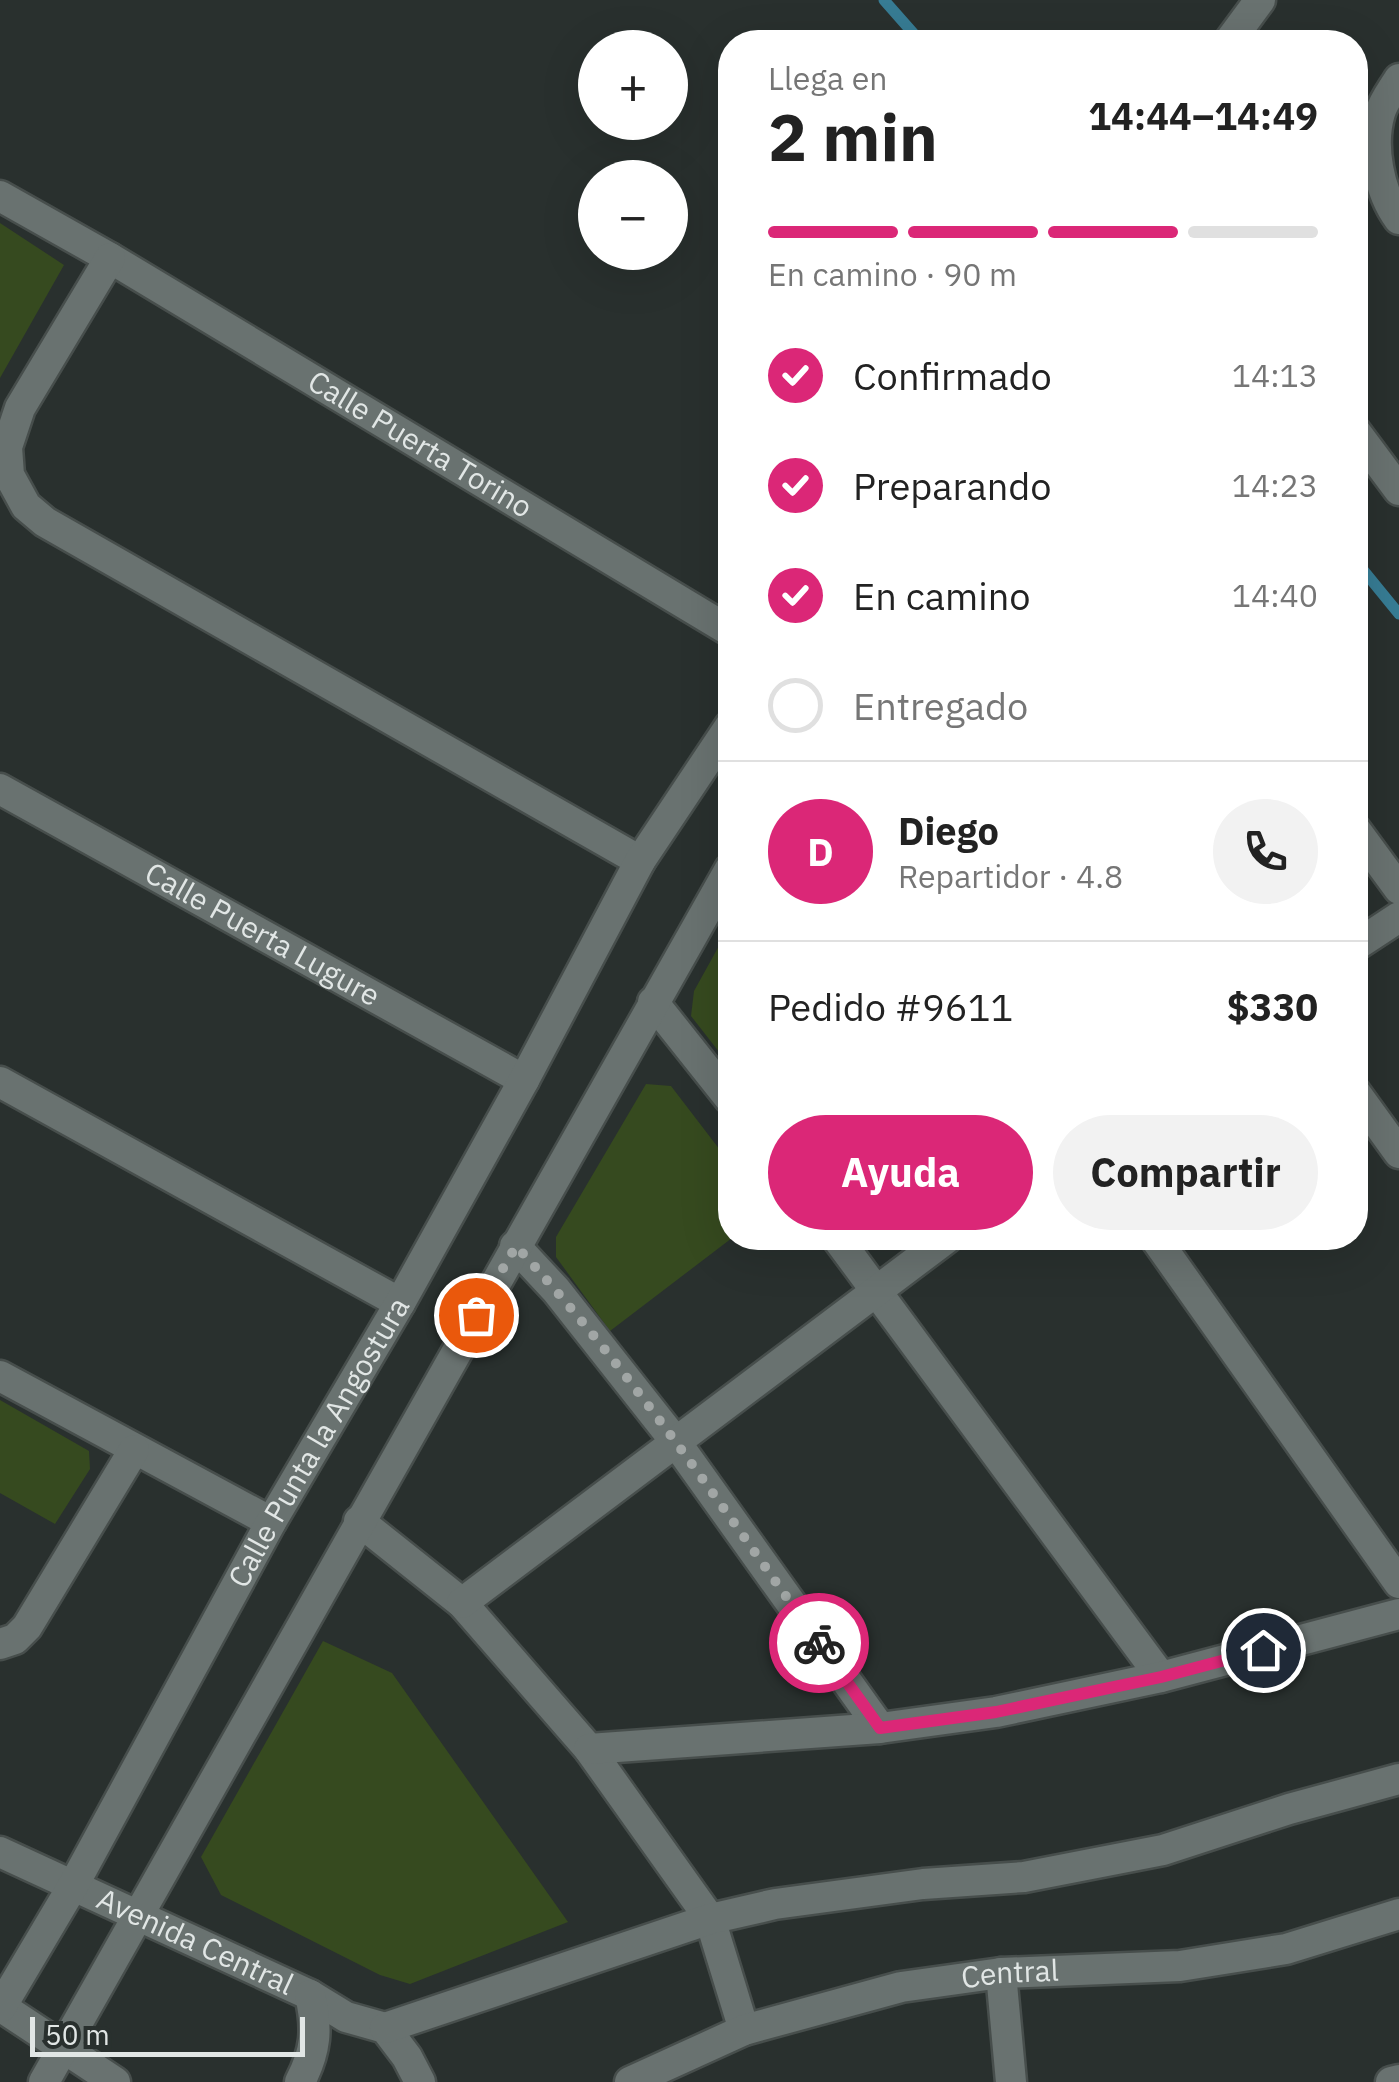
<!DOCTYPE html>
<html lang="es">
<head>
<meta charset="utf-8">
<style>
	body { margin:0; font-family:"IBM Plex Sans",sans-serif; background:#f2f2f2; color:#222; height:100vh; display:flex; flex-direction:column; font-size:38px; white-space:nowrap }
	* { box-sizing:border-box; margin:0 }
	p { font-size:32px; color:#767676 }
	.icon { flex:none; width:55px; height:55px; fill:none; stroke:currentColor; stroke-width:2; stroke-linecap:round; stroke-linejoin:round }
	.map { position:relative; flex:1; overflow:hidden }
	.panel { position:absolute; left:718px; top:30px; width:650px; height:1220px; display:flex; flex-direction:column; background:#fff; border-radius:40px; box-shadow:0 10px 40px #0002 }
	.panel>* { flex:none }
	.buttons { position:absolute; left:578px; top:30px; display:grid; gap:20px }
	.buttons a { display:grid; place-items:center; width:110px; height:110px; border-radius:50%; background:#fff; box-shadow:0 10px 40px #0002; font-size:50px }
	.scale { position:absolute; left:30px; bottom:25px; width:275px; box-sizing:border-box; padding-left:10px; border:5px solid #e1e6e5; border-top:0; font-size:28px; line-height:35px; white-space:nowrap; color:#e1e6e5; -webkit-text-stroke:8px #29302e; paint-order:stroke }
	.pin { position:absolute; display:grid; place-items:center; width:85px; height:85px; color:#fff; margin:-42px; border:5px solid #fff; border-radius:50%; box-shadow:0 2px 10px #0007 }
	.courier { position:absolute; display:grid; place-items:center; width:100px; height:100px; margin:-50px; border:8px solid #db2777; border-radius:50%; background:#fff; color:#222; box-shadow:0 2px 12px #0007 }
	.summary em { font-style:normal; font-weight:800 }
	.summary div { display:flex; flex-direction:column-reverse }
	.summary { display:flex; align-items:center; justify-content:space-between; height:170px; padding:0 50px }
	h1 { font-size:65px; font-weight:800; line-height:75px }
	.bar { display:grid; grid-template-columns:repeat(4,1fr); gap:15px 10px; align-content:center; height:120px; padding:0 50px }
	.bar i { height:12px; border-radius:8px; background:#e0e0e0 }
	.bar .active { background:#db2777 }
	.bar p { grid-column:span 4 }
	.line { display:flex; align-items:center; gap:25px; padding:0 50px; border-top:2px solid #e0e0e0 }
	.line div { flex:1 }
	.round { display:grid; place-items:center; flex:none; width:105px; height:105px; border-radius:52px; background:#f2f2f2 }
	ol { padding:0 50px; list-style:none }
	li { display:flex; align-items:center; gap:30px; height:110px }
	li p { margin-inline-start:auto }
	li .icon { padding:10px; border-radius:50%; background:#db2777; color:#fff; stroke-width:4 }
	li:last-child { color:#767676 }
	li i { width:55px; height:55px; border:5px solid #e0e0e0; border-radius:50% }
	.cta { display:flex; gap:20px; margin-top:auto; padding:20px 50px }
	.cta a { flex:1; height:115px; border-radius:60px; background:#db2777; color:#fff; font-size:40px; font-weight:800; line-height:115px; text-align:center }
	.cta a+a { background:#f2f2f2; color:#222 }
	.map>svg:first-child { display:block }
	.green { fill:#364a1f }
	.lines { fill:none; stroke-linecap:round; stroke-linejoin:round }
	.stream { stroke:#377c94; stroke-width:11 }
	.minor-casing { stroke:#474e4c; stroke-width:35 }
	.minor { stroke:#697270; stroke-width:30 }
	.done { stroke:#a1a6a5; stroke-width:10; stroke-dasharray:0 18 }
	.route { stroke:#db2777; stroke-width:12 }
	.labels { text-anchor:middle; stroke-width:10; stroke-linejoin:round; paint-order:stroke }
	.street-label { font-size:30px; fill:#e1e6e5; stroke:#29302e }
</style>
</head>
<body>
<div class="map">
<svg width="1399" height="2082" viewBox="0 0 1399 2082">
	<rect width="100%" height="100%" fill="#29302e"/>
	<path class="green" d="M0 223 64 265 0 378Z
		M730 926V1066L691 1016 694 991Z
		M646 1084 671 1086 730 1163 732 1238 610 1331 556 1257V1237Z
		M0 1400 89 1451 90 1469 55 1524 0 1493Z
		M323 1641 392 1673 568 1922 410 1984 380 1975 221 1895 201 1857Z"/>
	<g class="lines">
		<path class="stream" d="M884 0 921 42
			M1355 560 1399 614"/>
		<g class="minor-casing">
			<g id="minor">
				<path d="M1229 42 1260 0"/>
				<path d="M1399 79C1393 89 1383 102 1380 113 1370 146 1379 192 1399 219"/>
				<path id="s1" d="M0 196 110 258 730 631"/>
				<path d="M110 258 20 408 7 447 9 475 26 506 45 522 640 861"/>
				<path d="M1355 431 1399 490"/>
				<path id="s2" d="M0 789 524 1080"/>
				<path d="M1355 829 1399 889"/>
				<path d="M1355 946 1399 917"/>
				<path d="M653 1002 730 1099"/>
				<path d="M0 1082 400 1303"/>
				<path d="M1355 1092 1399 1153"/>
				<path d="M837 1238 1161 1677"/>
				<path d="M1155 1238 1399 1583"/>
				<path d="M515 1246 556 1290 675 1441 880 1728"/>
				<path d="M0 1376 271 1522"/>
				<path d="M359 1521 462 1603 589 1749 710 1919 744 2030"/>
				<path d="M462 1603 947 1238"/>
				<path d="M0 1644 15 1639 27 1627 134 1450"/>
				<path d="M589 1749 880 1728 996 1712 1161 1677 1399 1614"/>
				<path id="s3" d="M0 1852 310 1995 346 2017 385 2028 407 2057 420 2082"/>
				<path d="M1001 1973 1011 2082"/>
				<path d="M0 2006 115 2082"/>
				<path id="s4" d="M1 2007 74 1884 271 1522 400 1303 524 1080 640 861 730 726"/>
				<path d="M385 2028 710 1919 775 1904 923 1884 1024 1877 1163 1850 1289 1809 1399 1779"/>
				<path d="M44 2082 730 869"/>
				<path d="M300 2082C316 2051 318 2029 310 1995"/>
				<path id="s5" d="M630 2082 744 2030 901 1987 1001 1973 1180 1966 1286 1949 1399 1914"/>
				<path d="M1391 2082 1399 2080"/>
			</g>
		</g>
		<use href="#minor" class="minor"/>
	</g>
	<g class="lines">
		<path class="done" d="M476 1315 516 1246C629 1368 723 1508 819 1643"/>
		<path class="route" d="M819 1643 880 1728 996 1712 1161 1677 1263 1650"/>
	</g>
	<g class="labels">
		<g class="street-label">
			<text dy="10" stroke="none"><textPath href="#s1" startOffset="488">Calle Puerta Torino</textPath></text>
			<text dy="10" stroke="none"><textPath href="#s2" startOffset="300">Calle Puerta Lugure</textPath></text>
			<text dy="10" stroke="none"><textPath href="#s4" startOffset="648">Calle Punta la Angostura</textPath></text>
			<text dy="10" stroke="none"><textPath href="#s3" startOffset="215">Avenida Central</textPath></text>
			<text dy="10" stroke="none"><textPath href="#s5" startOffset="398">Central</textPath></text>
		</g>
	</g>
</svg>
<div class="buttons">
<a>+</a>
<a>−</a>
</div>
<div class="scale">50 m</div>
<div class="pin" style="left:476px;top:1315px;background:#ea580c"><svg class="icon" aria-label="bag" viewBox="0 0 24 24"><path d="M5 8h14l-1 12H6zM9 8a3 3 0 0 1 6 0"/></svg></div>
<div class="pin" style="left:1263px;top:1650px;background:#1f2937"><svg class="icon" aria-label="home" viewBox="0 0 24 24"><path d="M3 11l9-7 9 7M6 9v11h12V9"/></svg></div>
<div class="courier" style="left:819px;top:1643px"><svg class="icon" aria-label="bike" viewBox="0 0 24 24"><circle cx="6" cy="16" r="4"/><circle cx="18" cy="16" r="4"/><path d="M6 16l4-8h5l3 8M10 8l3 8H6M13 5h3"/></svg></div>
<section class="panel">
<div class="summary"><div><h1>2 min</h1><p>Llega en</p></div><em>14:44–14:49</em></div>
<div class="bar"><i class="active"></i><i class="active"></i><i class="active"></i><i></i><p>En camino · 90 m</p></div>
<ol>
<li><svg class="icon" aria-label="check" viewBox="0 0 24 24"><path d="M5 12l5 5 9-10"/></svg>Confirmado<p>14:13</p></li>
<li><svg class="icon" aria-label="check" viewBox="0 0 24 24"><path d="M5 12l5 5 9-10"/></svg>Preparando<p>14:23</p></li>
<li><svg class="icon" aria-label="check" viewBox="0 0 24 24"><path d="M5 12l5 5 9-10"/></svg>En camino<p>14:40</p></li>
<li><i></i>Entregado</li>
</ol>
<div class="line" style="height:180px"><b class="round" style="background:#db2777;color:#fff">D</b><div><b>Diego</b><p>Repartidor · 4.8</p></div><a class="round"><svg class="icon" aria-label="phone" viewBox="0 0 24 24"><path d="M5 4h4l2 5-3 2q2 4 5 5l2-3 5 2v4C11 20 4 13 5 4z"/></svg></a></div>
<div class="line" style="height:130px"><div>Pedido #9611</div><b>$330</b></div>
<div class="cta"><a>Ayuda</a><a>Compartir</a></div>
</section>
</div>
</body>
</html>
